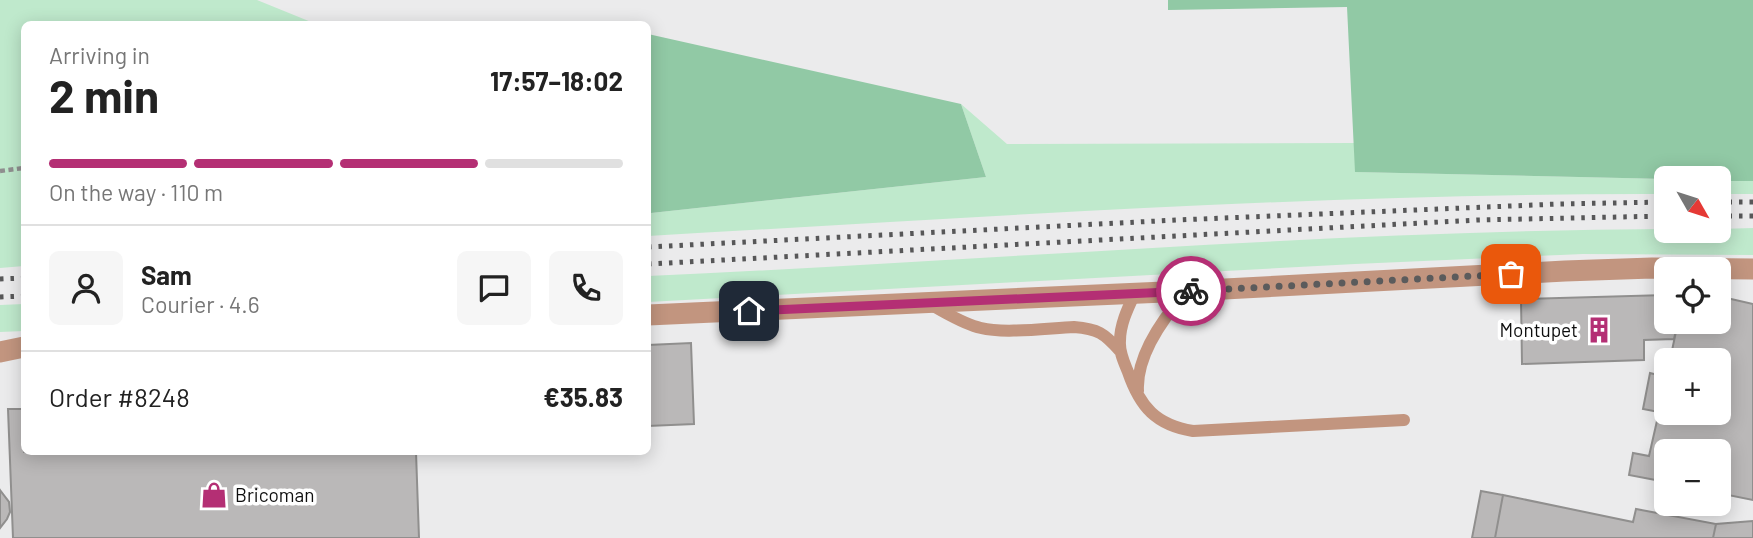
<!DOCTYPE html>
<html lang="en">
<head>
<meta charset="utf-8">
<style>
	body { margin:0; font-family:Barlow,sans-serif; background:#f6f6f6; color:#222; height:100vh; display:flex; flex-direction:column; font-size:26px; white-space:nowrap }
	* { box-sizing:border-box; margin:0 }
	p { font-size:23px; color:#767676 }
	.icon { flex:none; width:38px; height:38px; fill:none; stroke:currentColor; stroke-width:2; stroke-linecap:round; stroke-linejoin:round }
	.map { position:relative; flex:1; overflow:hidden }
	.panel { position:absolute; left:21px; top:21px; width:630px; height:434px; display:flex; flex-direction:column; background:#fff; border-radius:10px; box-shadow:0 4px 18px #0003 }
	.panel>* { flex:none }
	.needle { width:46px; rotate:129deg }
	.controls { position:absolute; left:1654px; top:166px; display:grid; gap:14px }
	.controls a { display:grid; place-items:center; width:77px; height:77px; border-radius:10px; background:#fff; box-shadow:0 4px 18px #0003; font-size:35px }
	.pin { position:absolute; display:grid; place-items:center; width:60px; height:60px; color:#fff; margin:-30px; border-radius:14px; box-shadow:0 4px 10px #0006 }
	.courier { position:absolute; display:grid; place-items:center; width:70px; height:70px; margin:-35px; border:5px solid #b42f74; border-radius:50%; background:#fff; color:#222; box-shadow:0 2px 9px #0007 }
	.summary em { font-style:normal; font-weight:700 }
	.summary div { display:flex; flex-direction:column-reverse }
	.summary { display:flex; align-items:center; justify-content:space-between; height:119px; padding:0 28px }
	h1 { font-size:46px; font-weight:700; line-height:52px }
	.bar { display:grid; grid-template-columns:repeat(4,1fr); gap:10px 7px; align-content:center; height:84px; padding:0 28px }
	.bar i { height:9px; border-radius:5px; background:#e0e0e0 }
	.bar .current { background:#b42f74 }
	.bar p { grid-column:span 4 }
	.line { display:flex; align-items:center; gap:18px; padding:0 28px; border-top:2px solid #e0e0e0 }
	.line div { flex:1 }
	.round { display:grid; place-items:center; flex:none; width:74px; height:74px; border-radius:10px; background:#f6f6f6 }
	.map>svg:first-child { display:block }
	.green { fill:#bfe9cc }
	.forest { fill:#91c9a5 }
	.building { fill:#bab8b8; stroke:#908f8e; stroke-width:2 }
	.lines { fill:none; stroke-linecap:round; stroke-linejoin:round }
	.path { stroke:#8f8f8f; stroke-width:4.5; stroke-dasharray:5 3.5; stroke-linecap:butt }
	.lane { stroke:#c2957f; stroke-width:12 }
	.street { stroke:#c2957f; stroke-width:21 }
	.rail { stroke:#575758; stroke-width:5; stroke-dasharray:3.5 7; stroke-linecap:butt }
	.done { stroke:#5b5b5c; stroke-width:7; stroke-dasharray:0 12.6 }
	.route { stroke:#b42f74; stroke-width:9 }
	.labels { text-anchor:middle; stroke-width:7; stroke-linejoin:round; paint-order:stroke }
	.poi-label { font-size:19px; fill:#0e0e0e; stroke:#fff; text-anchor:end }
</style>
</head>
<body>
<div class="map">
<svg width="1753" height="538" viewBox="0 0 1753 538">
	<rect width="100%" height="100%" fill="#ebebec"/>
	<path class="green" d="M0 0H257L316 24H24V266L0 268Z
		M961 104 1007 144 1354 143 1356 172 1666 179V194C1326 193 987 217 648 236V211L651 213 986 177Z
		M1719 181H1753V194H1719Z
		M1753 228V255L1583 254 1355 264 648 302V276C987 261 1326 231 1666 229V231H1718L1719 229Z
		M24 304V331L0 332V305Z"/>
	<path class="forest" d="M1168 0H1753V181H1719L1718 178 1666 179 1355 172 1347 7 1168 10Z
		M648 34 961 104 986 177 651 213 648 211Z"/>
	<path class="building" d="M1666 295V322H1678L1674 339 1644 340V360L1522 364 1521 299Z
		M1718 296 1753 304V500L1718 493V452H1666V482L1629 475 1633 453 1649 456 1659 412 1643 409 1650 373 1666 377V413H1718V360H1670L1678 322H1718Z
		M691 343 694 424 648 426V345Z
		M8 409H24V452H416L419 538H13Z
		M0 490 9 502 10 512 7 519 0 528Z
		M1481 491 1503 495 1495 538H1472Z
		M1503 495 1633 522 1636 509 1716 524 1713 538H1495Z
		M1753 521V538H1713L1716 524Z"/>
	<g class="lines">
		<path class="path" d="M0 171 24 168"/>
		<path class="lane" d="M1135 293C1128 308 1120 324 1120 341 1119 352 1124 362 1128 372 1140 407 1156 425 1193 431L1404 420
			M931 305C947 313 963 324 981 328 1004 334 1049 328 1074 327 1098 329 1104 333 1120 351
			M1138 391C1136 355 1164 317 1187 291"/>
		<path class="street" d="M648 315 1187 291 1565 271 1652 268 1753 269
			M0 352 24 347"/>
		<path class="rail" d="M1718 202H1753
			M1718 216H1753
			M648 247 1177 220 1558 204 1666 202
			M648 264 1478 220 1666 216
			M0 279 24 278
			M0 297 24 296"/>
	</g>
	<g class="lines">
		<path class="done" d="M1191 291 1511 274"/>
		<path class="route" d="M749 311 1191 291"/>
	</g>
	<defs>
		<g id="building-bare" transform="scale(2.1)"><path d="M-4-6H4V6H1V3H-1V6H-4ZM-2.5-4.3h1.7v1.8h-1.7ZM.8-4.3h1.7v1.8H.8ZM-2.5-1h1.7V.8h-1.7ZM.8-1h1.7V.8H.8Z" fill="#b42f74" stroke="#fff" stroke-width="2.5" paint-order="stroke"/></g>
		<g id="shop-bare" transform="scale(2.1)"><path d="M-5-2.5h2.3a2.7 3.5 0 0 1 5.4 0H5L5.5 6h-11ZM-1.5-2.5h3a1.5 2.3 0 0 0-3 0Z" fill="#b42f74" stroke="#fff" stroke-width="2.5" paint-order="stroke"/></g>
	</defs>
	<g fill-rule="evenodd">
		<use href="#building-bare" x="1599" y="330"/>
		<use href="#shop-bare" x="214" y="495"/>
	</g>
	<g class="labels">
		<g class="poi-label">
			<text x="1578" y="337">Montupet</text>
			<text x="235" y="502" text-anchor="start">Bricoman</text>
		</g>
	</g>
</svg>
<div class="controls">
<a><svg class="needle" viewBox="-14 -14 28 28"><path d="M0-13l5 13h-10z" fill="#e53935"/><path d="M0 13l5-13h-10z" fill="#767676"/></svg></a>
<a><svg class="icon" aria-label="locate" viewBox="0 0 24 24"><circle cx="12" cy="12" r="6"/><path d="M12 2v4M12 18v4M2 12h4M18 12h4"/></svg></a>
<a>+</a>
<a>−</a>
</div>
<div class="pin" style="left:1511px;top:274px;background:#ea580c"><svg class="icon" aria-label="bag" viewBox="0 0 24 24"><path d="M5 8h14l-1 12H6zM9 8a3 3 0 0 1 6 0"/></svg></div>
<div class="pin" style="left:749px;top:311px;background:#1f2937"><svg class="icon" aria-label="home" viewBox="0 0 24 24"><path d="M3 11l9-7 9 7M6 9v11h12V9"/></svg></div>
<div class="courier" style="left:1191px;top:291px"><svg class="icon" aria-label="bike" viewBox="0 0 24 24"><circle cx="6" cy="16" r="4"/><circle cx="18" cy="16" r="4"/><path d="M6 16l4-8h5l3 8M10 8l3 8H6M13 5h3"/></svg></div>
<section class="panel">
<div class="summary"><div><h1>2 min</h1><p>Arriving in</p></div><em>17:57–18:02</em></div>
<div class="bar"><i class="current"></i><i class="current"></i><i class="current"></i><i></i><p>On the way · 110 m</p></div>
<div class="line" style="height:126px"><a class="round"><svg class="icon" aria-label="person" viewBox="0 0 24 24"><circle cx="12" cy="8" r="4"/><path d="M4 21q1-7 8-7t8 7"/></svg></a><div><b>Sam</b><p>Courier · 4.6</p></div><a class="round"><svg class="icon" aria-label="chat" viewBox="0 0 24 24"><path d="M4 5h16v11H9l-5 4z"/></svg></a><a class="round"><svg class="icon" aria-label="phone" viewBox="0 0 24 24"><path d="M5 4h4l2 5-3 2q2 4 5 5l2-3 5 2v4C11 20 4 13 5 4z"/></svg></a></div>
<div class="line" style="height:91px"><div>Order #8248</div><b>€35.83</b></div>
</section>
</div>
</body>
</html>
